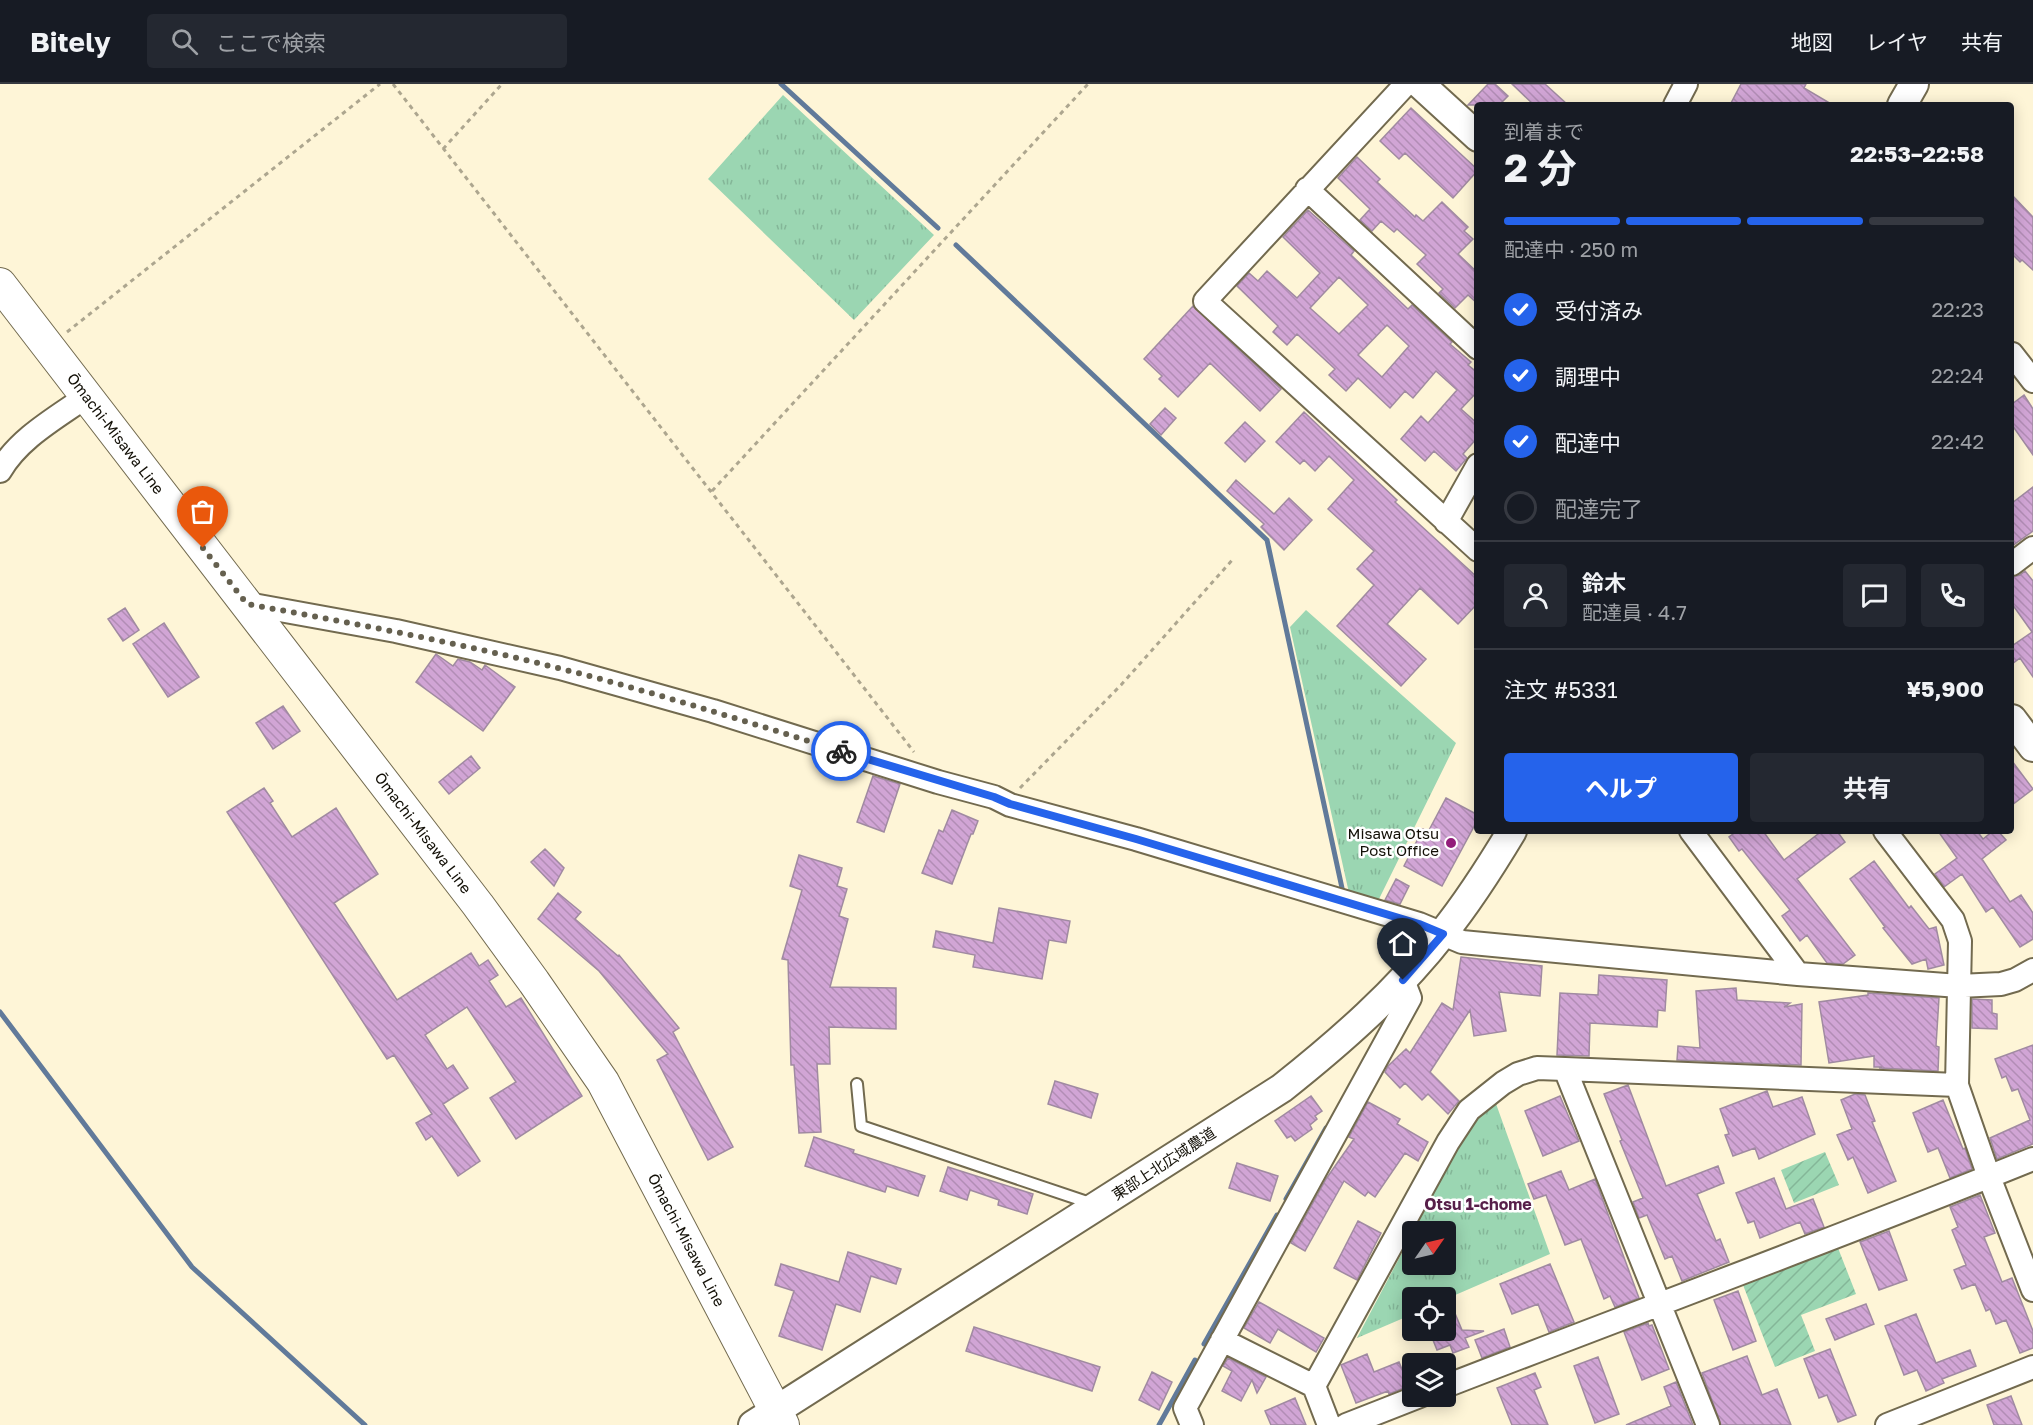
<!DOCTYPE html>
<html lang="ja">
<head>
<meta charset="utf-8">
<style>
	body { margin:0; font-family:"Golos Text","Noto Sans JP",sans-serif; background:#242831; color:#f1f3f6; height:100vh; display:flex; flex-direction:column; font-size:22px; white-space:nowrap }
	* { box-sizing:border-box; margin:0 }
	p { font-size:20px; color:#9ea1a6 }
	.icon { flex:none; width:33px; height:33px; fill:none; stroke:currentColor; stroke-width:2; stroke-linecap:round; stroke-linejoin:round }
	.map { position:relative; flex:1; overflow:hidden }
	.sheet { position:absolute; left:1474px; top:18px; width:540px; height:732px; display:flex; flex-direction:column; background:#171b24; border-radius:6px; box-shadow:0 3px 15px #0003 }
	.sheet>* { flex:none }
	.needle { width:39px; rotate:56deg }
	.fabs { position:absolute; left:1402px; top:1137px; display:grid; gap:12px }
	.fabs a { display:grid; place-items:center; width:54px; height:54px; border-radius:6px; background:#171b24; box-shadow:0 3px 15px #0003; font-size:30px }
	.pin { position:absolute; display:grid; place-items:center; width:51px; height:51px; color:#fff; margin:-62px -26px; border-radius:50% 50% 50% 0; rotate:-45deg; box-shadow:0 0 6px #0007 }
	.pin .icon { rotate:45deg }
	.courier { position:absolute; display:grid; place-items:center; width:60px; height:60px; margin:-30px; border:4px solid #2563eb; border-radius:50%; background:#fff; color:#222; box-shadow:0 2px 8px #0007 }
	.headline em { font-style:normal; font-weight:700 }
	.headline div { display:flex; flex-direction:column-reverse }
	.headline { display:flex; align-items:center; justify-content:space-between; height:102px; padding:0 30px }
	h1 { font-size:39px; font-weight:700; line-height:45px }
	.bar { display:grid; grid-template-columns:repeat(4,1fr); gap:9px 6px; align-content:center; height:72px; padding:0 30px }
	.bar i { height:8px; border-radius:4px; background:#363941 }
	.bar .active { background:#2563eb }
	.bar p { grid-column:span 4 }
	.line { display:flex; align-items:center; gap:15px; padding:0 30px; border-top:2px solid #363941 }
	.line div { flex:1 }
	.round { display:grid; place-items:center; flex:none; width:63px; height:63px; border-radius:6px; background:#242831 }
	ol { padding:0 30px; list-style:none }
	li { display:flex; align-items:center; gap:18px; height:66px }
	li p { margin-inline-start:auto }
	li .icon { padding:6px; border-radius:50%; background:#2563eb; color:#fff; stroke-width:4 }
	li:last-child { color:#9ea1a6 }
	li i { width:33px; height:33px; border:3px solid #363941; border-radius:50% }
	.cta { display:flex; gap:12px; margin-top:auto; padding:12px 30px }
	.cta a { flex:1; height:69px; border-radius:6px; background:#2563eb; color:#fff; font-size:24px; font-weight:700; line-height:69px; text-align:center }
	.cta a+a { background:#242831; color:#f1f3f6 }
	header { display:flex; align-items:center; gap:36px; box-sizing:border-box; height:84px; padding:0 30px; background:#171b24; border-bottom:2px solid #363941 }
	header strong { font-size:28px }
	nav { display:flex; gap:33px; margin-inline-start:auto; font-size:21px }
	.search { width:420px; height:54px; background:#242831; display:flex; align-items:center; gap:15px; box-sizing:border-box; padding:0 21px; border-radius:6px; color:#9ea1a6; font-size:22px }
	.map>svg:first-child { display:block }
	.grass { fill:url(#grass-tufts); fill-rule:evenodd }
	.garden { fill:url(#garden-furrows) }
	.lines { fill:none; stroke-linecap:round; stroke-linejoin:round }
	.stream { stroke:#617a9a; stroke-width:5 }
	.building { fill:url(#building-back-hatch); stroke:#a08aa1; stroke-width:1.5; fill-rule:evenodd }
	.service-casing { stroke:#726a4f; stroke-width:14 }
	.minor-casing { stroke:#726a4f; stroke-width:26 }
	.tertiary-casing { stroke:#726a4f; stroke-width:32 }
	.secondary-casing { stroke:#726a4f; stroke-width:34 }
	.path { stroke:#ada68f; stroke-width:3; stroke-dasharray:4.5 4.5; stroke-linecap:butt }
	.service { stroke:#fff; stroke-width:10 }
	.minor { stroke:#fff; stroke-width:22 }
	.tertiary { stroke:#fff; stroke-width:28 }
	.secondary { stroke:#fff; stroke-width:32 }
	.done { stroke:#65604f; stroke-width:6; stroke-dasharray:0 10.8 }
	.route { stroke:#2563eb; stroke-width:8 }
	.poi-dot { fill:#931d7b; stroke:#fff; stroke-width:2 }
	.labels { text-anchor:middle; stroke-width:5; stroke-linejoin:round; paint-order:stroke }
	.street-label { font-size:15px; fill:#120f06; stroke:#fff }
	.poi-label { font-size:15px; fill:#120f06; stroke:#fff; text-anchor:end }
	.neighbourhood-label { font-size:16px; font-weight:bold; fill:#571f49; stroke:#fff }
</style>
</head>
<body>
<header>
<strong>Bitely</strong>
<div class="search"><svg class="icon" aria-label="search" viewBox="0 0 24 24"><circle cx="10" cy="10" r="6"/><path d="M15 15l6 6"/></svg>ここで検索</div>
<nav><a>地図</a><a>レイヤ</a><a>共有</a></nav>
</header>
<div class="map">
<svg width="2033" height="1341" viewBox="0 0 2033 1341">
	<defs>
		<pattern id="grass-tufts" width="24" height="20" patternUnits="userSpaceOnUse" patternTransform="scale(1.5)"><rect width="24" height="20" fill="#9bd6b2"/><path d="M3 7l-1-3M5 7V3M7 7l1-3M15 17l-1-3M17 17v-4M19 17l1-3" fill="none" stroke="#84b698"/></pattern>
		<pattern id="garden-furrows" width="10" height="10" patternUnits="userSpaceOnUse" patternTransform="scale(1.5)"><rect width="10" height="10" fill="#9bd6b2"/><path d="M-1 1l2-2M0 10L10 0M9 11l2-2" fill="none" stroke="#84b698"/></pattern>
		<pattern id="building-back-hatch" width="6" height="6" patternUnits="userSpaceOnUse" patternTransform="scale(1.5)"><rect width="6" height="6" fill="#d1a5d5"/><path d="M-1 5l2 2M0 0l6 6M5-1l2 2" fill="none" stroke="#b28db5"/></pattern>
	</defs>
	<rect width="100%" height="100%" fill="#fef5d7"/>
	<path class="grass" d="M783 11 934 151 854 236 708 95Z
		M1306 526 1456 659 1379 815 1349 809 1290 543Z
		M1495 1017 1550 1170 1446 1215V1214H1413V1230L1357 1254 1468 1044ZM1413 1148H1446V1180H1413Z"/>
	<path class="garden" d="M1825 1068 1839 1101 1794 1119 1781 1086Z
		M1838 1164 1856 1210 1801 1231 1815 1267 1775 1283 1743 1201Z"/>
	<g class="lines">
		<path class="stream" d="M781 0 938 144
			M956 161 1267 456 1342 804
			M0 928 192 1183 365 1341
			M1286 1115 1326 1044
			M1204 1260 1277 1131
			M1159 1341 1195 1276"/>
	</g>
	<path class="building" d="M1488 0H1495L1508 12 1499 21H1468Z
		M1512 0H1545L1568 21H1534Z
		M1741 0H1806L1804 4 1833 21H1730Z
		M1411 24 1478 86 1453 114 1405 69 1399 75 1380 57Z
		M1357 73 1380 95 1377 98 1415 133 1416 131 1423 137 1442 118 1468 143 1464 147 1473 155 1458 170 1478 189V220L1468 211 1455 224 1439 209 1443 205 1417 180 1426 171 1397 145 1394 148 1381 137 1372 147 1360 136 1370 125 1338 94Z
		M2012 111 2033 133V186L2022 176 2020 178 2012 170Z
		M1308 126 1354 167 1351 171 1408 225 1412 221 1452 258 1450 260 1471 278 1468 281 1478 289V307L1461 325 1478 340V353L1463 370 1467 374 1456 387 1434 367 1425 377 1401 355 1421 332 1428 339 1457 306 1436 287 1413 314 1405 307 1390 324 1358 294 1346 307 1329 291 1335 285 1297 250 1287 261 1273 248 1278 242 1237 202 1249 189 1258 197 1267 187 1297 214 1320 189 1283 153ZM1339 193 1368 221 1339 250 1310 224ZM1387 241 1409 262 1382 293 1358 271Z
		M1193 222 1281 305 1260 327 1210 279 1178 313 1159 295 1162 292 1144 275Z
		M2024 311 2033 325V371L2012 341V320Z
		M1165 324 1176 334 1161 351 1150 340Z
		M1304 328 1397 416 1395 418 1478 494V519L1458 540 1420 504 1387 540 1426 575 1401 602 1337 542 1374 501 1357 485 1374 467 1328 425 1354 396 1329 372 1315 387 1304 376 1300 380 1276 358Z
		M1245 338 1265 357 1245 378 1225 359Z
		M1236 396 1274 430 1289 414 1312 436 1284 466 1261 443 1264 440 1227 407Z
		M2033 403V447L2012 462V419Z
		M2025 487 2033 497V593L2020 574 2012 580V562L2032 548 2012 520V493L2020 491Z
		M125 524 139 546 123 557 108 535Z
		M164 539 199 593 168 613 133 560Z
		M436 570 453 582 458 575 470 578 482 586 485 581 515 603 483 647 416 598Z
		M283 622 300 647 273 665 256 639Z
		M471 672 480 684 449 710 439 698Z
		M2012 677 2033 705 2012 721Z
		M873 692 900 700 884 748 857 738Z
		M264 704 273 717 270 719 292 753 336 724 378 790 334 819 397 916 471 869 479 882 488 876 498 891 489 897 506 923 521 914 582 1012 516 1055 490 1014 516 998 467 923 425 951 447 985 453 981 468 1004 443 1020 480 1077 458 1092 432 1052 426 1056 416 1039 432 1030 394 971 387 975 227 728Z
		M1446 714 1478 731V735L1442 802 1404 782 1423 745 1428 748Z
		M952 726 978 737 973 750H971L952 800 922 789 939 746 943 748Z
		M1737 747H1763L1784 776 1822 747H1837L1845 758 1797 795 1855 871 1843 880 1827 879 1807 851 1800 857 1782 832 1790 826 1742 765 1739 767 1729 753Z
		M1938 747H1977L1983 755 1993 747H1998L2006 756 1982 775 2010 818 2021 811 2033 829V855L2020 863 1993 823 1986 828 1962 790 1944 803 1935 790 1957 774Z
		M545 765 564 784 554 802 531 778Z
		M799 771 842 784 837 802 847 805 839 832 848 835 830 903 896 904V945L829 943 830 980H817L821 1048 799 1049 794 981H791L788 876 782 875 802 806 790 802Z
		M1874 777 1909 824 1911 822 1929 845 1936 843 1944 881 1928 885 1926 875 1912 880 1883 844 1885 843 1850 795Z
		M1396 795 1409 802 1400 820 1385 816Z
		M558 809 581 828 575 835 618 872 619 871 679 944 673 948 733 1063 708 1076 657 976 668 970 599 887 538 835Z
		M999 824 1070 837 1066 859 1049 856 1042 895 973 883 975 871 933 863 936 847 993 859Z
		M1461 873 1542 882 1540 912 1499 908 1506 947 1474 952 1470 926 1430 988 1459 1017 1448 1030 1428 1010 1422 1016 1405 999 1400 1004 1385 988 1388 982 1406 965 1410 969 1442 919 1453 926Z
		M1599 891 1667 896 1665 927 1658 926 1657 943 1590 939 1589 972 1557 971 1560 909 1598 911Z
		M1736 904 1737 916 1790 919 1784 923 1802 920 1801 981 1677 976 1678 962 1700 964 1696 907Z
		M1868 909 1939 914 1936 962 1939 963 1938 987 1879 984 1882 983H1874V972L1829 979 1819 918 1868 911Z
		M1972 915 1992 916V929L1997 930V945L1972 944Z
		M2033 961V1060L1997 1075 1990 1054 2030 1036 2018 1005 2012 1007 2006 992 2002 994 1995 975Z
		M1055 997 1098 1010 1091 1034 1048 1020Z
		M1628 1001 1666 1102 1718 1082 1724 1099 1697 1110 1716 1157 1720 1155 1729 1178 1682 1197 1672 1172 1665 1175 1647 1131 1639 1134 1633 1118 1643 1114 1620 1057 1622 1056 1604 1010Z
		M1767 1007 1773 1023 1802 1013 1815 1050 1759 1075 1755 1064 1733 1072 1725 1051 1729 1050 1720 1025Z
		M1855 1010 1865 1011 1875 1037 1872 1038 1896 1097 1868 1109 1853 1073 1848 1076 1837 1051 1852 1045 1841 1016Z
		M1311 1012 1322 1027 1315 1032 1317 1035 1310 1041 1312 1045 1295 1057 1291 1052 1287 1054 1275 1037Z
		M1560 1012 1579 1057 1543 1072 1525 1027Z
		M1943 1016 1963 1065 1965 1064 1972 1085 1950 1094 1938 1064 1928 1068 1913 1029Z
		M1368 1018 1400 1035 1397 1040 1428 1058 1418 1077 1405 1069 1375 1113 1368 1108 1365 1112 1344 1097 1305 1167 1291 1159 1326 1095 1354 1055 1349 1053Z
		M814 1053 854 1066 853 1069 925 1092 918 1112 887 1102 885 1108 805 1082Z
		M1237 1079 1278 1092 1270 1117 1229 1104Z
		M948 1083 1033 1110 1027 1130 998 1121 999 1116 970 1106 967 1116 940 1107Z
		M1561 1087 1569 1106 1595 1095 1639 1214 1615 1223 1610 1212 1604 1215 1581 1155 1565 1161 1546 1111 1534 1115 1528 1100Z
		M1774 1094 1786 1125 1813 1115 1824 1143 1805 1150 1800 1138 1760 1154 1754 1137 1748 1139 1736 1109Z
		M1980 1111 1995 1149 1984 1153 2002 1198 2012 1194 2033 1247V1264L2020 1269 2006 1236 1996 1240 1990 1225 1986 1227 1975 1200 1962 1205 1954 1186 1966 1181 1952 1146 1958 1143 1950 1123Z
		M1358 1137 1381 1149 1357 1196 1334 1184Z
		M1889 1147 1907 1196 1879 1206 1860 1158Z
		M848 1168 901 1185 896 1200 871 1192 860 1228 836 1220 822 1266 779 1252 794 1207 775 1201 781 1180 839 1198Z
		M1550 1180 1574 1238 1549 1248 1538 1220 1512 1230 1500 1200Z
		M1738 1207 1756 1257 1733 1266 1714 1216Z
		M1446 1208 1462 1246 1484 1247 1465 1254 1469 1263 1453 1269 1450 1261 1437 1266 1429 1246H1446Z
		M1259 1218 1324 1254 1316 1268 1278 1245 1270 1259 1244 1244Z
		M1866 1220 1874 1240 1835 1256 1826 1235Z
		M1916 1230 1936 1279 1970 1266 1976 1282 1942 1295 1944 1299 1926 1307 1917 1286 1904 1291 1885 1242Z
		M1648 1239 1649 1242 1652 1241 1669 1285 1642 1296 1624 1248Z
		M974 1243 1100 1283 1092 1307 966 1267Z
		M1504 1245 1510 1263 1482 1274 1475 1256Z
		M1830 1265 1856 1331 1838 1338 1827 1311 1819 1314 1804 1275Z
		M1367 1270 1374 1288 1399 1278 1409 1302 1389 1310 1388 1307 1356 1319 1341 1281Z
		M1747 1272 1762 1311 1777 1305 1791 1341H1721L1702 1289Z
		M1598 1273 1619 1330 1595 1339 1574 1282Z
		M1228 1274 1266 1293 1257 1309 1252 1296 1241 1317 1222 1307 1232 1287 1223 1282Z
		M1152 1288 1172 1298 1159 1326 1139 1316Z
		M1535 1289 1541 1303 1534 1306 1548 1341H1512L1497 1304Z
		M1676 1298 1693 1341H1626L1671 1322 1664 1303Z
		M2011 1312 2022 1341H1994L1987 1321Z
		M1295 1314 1306 1341H1271L1265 1327Z"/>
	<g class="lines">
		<g class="service-casing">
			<path id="service" d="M857 1000 861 1042 1093 1120"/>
		</g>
		<g class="minor-casing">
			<path id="minor" d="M1406 0 1205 217 1478 466
				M1675 21 1686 0
				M1307 105 1478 264
				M2012 270 2033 297
				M0 387C19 354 56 334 87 312
				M1446 438 1478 381
				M2012 480 2033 464
				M247 520 396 547 560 584 713 627 938 698 994 713 1010 721 1136 755 1419 840 1462 858 1798 890 1959 902 2001 900 2015 896 2033 886
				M1691 747 1798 890
				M1885 747 1953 836 1960 857 1957 1001 1989 1093 2033 1206
				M1565 985 1708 1341
				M1222 1256 1314 1302 1329 1341
				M1314 1302 1448 1058 1469 1026 1503 999 1518 990 1537 984 1565 985 1957 1001
				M1446 1302C1642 1226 1838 1154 2033 1075
				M1192 1341 1185 1324 1410 914 1403 896
				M1346 1341 1420 1312
				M1887 1341 2033 1283"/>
		</g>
		<g class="tertiary-casing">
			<path id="tertiary" d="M1420 0 1478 53
				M1902 21 1914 0
				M2012 635 2033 663
				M753 1341 1282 1004C1340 958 1397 908 1443 849 1469 817 1491 782 1512 747"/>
		</g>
		<g class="secondary-casing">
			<g id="secondary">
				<path id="s1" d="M0 200 478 821 534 898 603 998 783 1341"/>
			</g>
		</g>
		<path class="path" d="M393 0 914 668
			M443 65 502 0
			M67 248 380 0
			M712 407 1088 0
			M1020 704 1121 601 1234 474"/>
		<use href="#service" class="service"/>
		<use href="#minor" class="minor"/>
		<use href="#tertiary" class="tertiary"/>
		<use href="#secondary" class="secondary"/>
	</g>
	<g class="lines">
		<path class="done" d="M203 464 247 520C351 539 455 558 558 584 654 608 747 638 841 667"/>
		<path class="route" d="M841 667 994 713 1010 720 1136 755 1419 840 1443 850 1403 896"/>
	</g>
	<circle class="poi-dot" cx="1451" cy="759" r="6"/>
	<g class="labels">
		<g class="street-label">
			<text dy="5" stroke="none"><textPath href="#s1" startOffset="189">Ōmachi-Misawa Line</textPath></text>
			<text dy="5" stroke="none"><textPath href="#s1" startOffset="693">Ōmachi-Misawa Line</textPath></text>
			<text transform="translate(1164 1080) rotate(-33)" y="5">東部上北広域農道</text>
			<text dy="5" stroke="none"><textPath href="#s1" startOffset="1179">Ōmachi-Misawa Line</textPath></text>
		</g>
		<g class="poi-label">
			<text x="1439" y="755">Misawa Otsu<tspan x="1439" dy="17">Post Office</tspan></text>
		</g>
		<g class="neighbourhood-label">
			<text x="1478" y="1126">Otsu 1-chome</text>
		</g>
	</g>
</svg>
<div class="fabs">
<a><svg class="needle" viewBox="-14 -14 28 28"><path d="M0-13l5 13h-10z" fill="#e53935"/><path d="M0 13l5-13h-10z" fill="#9ea1a6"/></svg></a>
<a><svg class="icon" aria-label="locate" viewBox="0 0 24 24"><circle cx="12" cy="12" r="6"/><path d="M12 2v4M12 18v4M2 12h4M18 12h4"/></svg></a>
<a><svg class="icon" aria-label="layers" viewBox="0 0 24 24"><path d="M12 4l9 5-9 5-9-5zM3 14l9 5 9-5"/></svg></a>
</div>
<div class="pin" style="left:203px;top:464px;background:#ea580c"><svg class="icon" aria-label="bag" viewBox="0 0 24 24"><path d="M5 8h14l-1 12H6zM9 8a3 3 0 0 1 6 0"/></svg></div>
<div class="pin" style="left:1403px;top:896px;background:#1f2937"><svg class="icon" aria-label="home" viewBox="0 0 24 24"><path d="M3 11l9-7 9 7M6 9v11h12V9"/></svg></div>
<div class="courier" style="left:841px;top:667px"><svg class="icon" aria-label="bike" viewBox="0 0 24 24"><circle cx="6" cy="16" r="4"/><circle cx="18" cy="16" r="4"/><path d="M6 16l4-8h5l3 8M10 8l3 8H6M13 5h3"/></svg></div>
<section class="sheet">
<div class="headline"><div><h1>2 分</h1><p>到着まで</p></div><em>22:53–22:58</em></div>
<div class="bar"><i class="active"></i><i class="active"></i><i class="active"></i><i></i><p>配達中 · 250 m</p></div>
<ol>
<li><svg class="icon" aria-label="check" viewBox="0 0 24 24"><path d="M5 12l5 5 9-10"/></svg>受付済み<p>22:23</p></li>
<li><svg class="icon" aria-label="check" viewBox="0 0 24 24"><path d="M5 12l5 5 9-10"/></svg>調理中<p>22:24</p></li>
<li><svg class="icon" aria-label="check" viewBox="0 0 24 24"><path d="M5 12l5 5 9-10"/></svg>配達中<p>22:42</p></li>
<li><i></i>配達完了</li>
</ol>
<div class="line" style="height:108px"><a class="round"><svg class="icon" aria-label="person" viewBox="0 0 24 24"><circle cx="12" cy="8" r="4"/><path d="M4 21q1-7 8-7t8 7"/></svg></a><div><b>鈴木</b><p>配達員 · 4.7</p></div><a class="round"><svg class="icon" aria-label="chat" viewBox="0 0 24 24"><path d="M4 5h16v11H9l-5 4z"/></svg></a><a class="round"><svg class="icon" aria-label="phone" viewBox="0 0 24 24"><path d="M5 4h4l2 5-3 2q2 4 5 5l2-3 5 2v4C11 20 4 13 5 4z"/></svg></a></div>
<div class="line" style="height:78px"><div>注文 #5331</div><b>¥5,900</b></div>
<div class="cta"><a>ヘルプ</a><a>共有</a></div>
</section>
</div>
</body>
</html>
